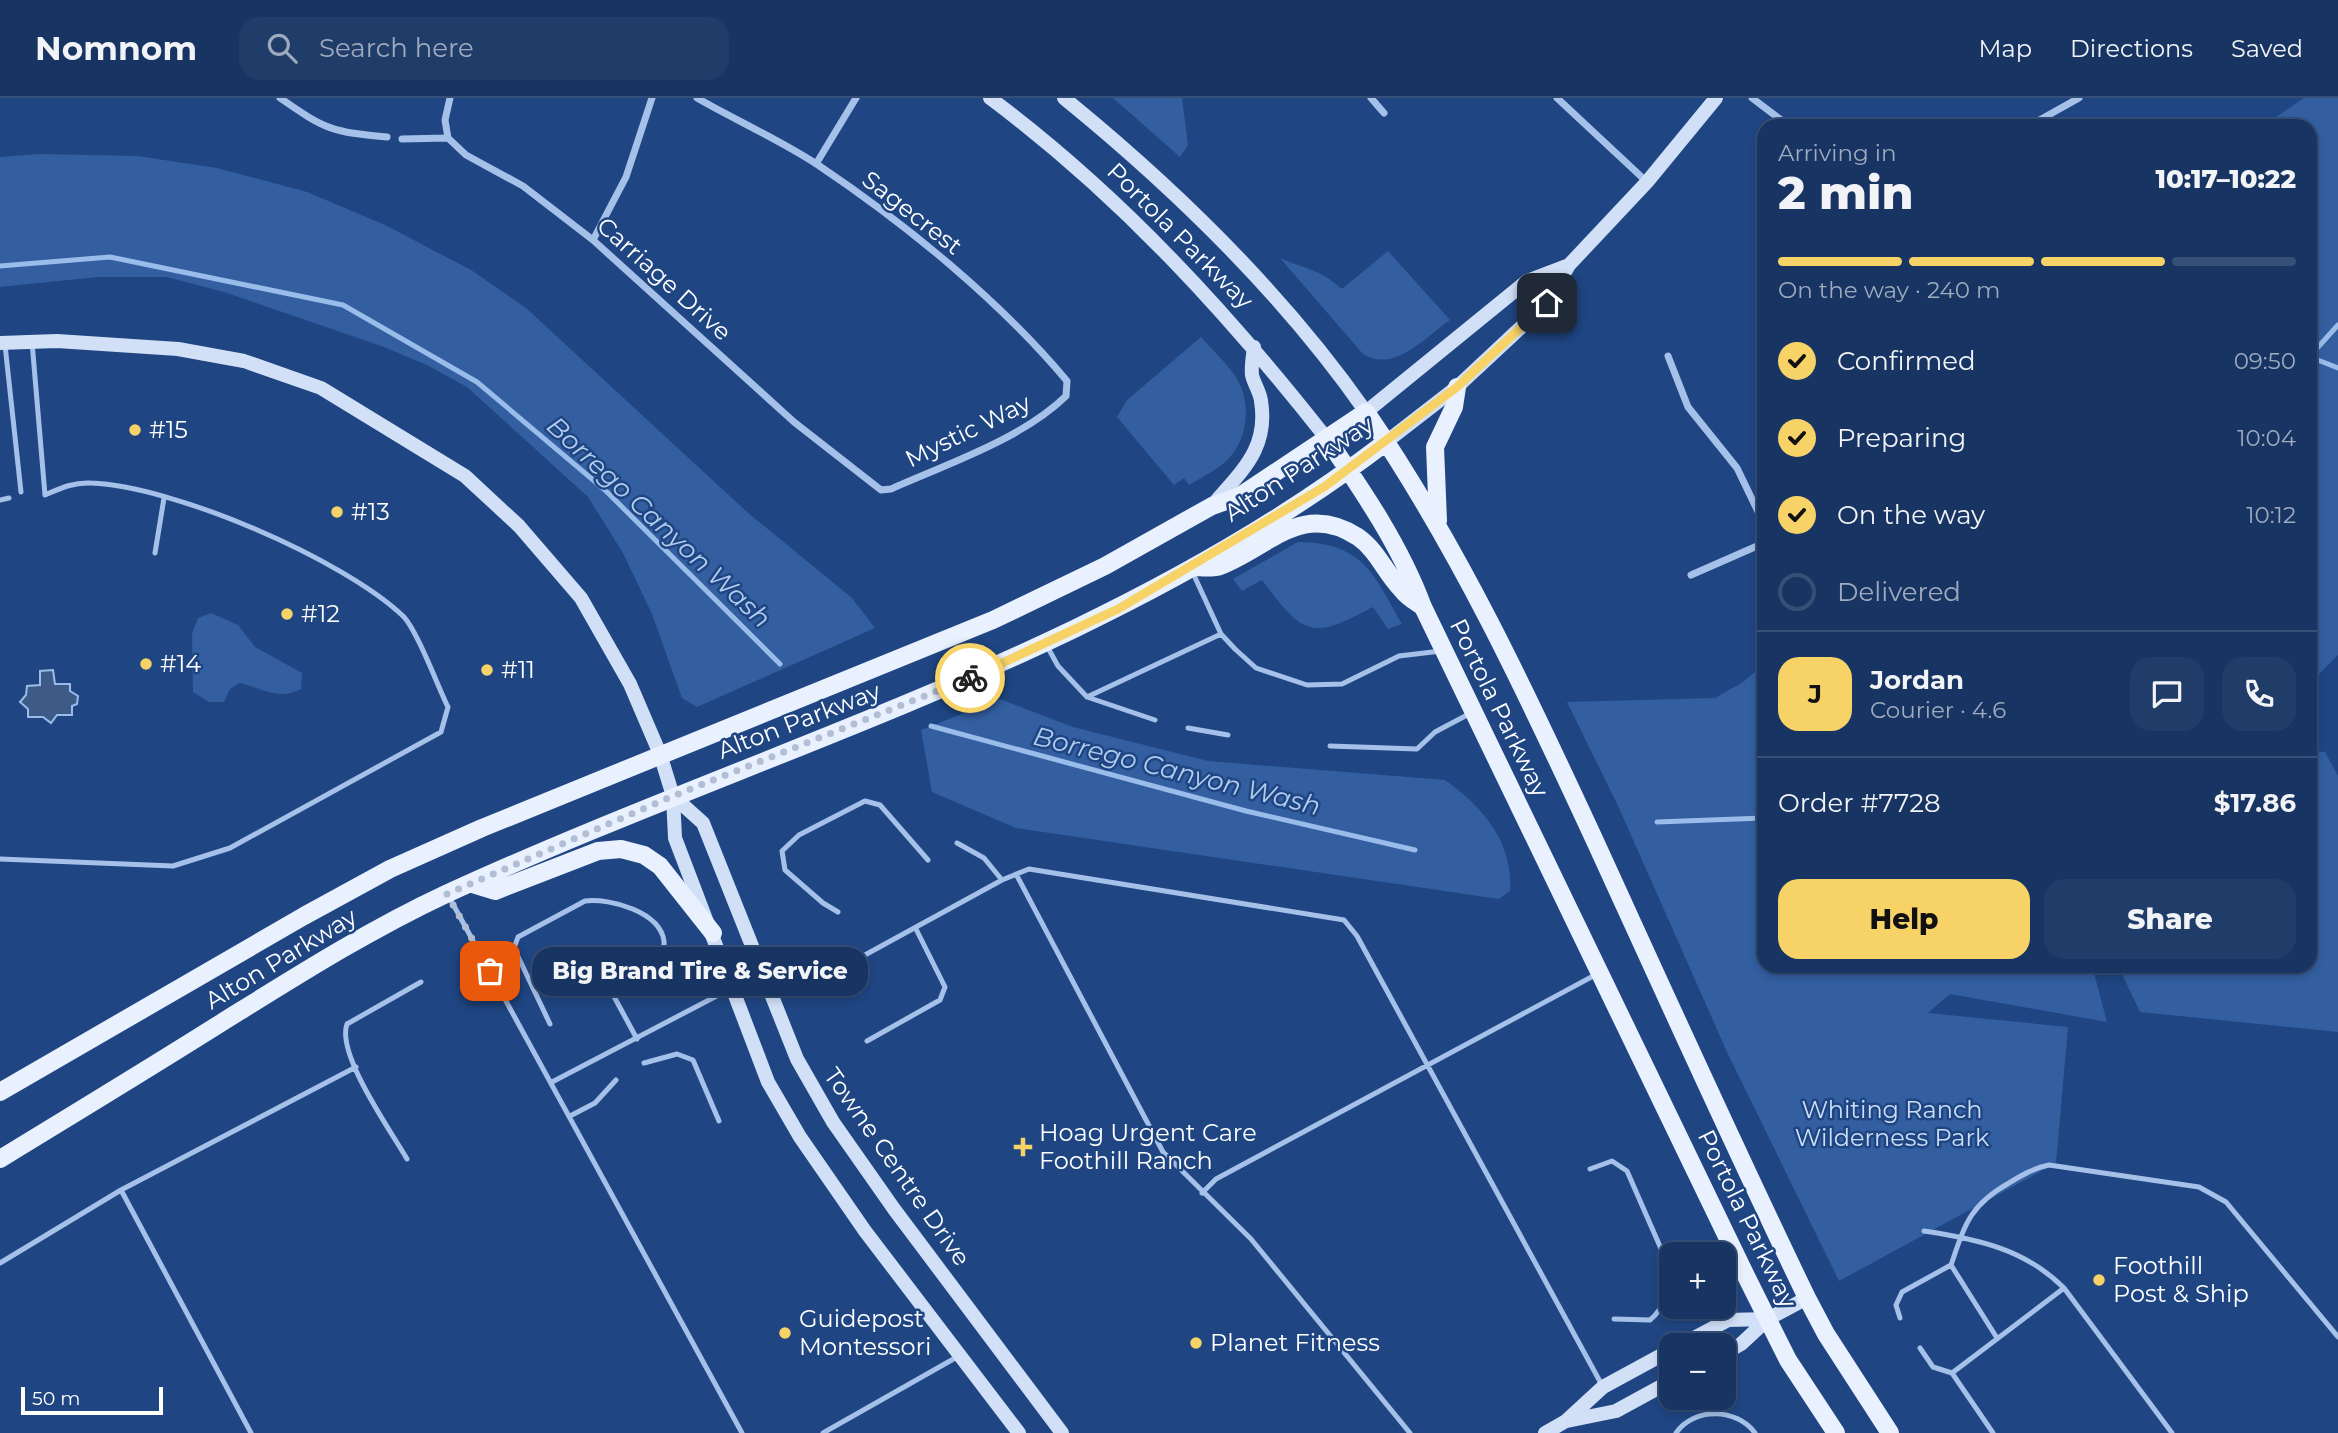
<!DOCTYPE html>
<html lang="en">
<head>
<meta charset="utf-8">
<style>
	body { margin:0; font-family:Montserrat,sans-serif; background:#203c68; color:#f1f3f6; height:100vh; display:flex; flex-direction:column; font-size:26px; white-space:nowrap }
	* { box-sizing:border-box; margin:0 }
	p { font-size:23px; color:#9eaabe }
	.icon { flex:none; width:38px; height:38px; fill:none; stroke:currentColor; stroke-width:2; stroke-linecap:round; stroke-linejoin:round }
	.map { position:relative; flex:1; overflow:hidden }
	.panel { position:absolute; left:1757px; top:21px; width:560px; height:854px; display:flex; flex-direction:column; background:#173462; border-radius:21px; box-shadow:0 4px 10px #0003,0 0 0 2px #364f77 }
	.panel>* { flex:none }
	.buttons { position:absolute; left:1659px; top:1144px; display:grid; gap:14px }
	.buttons a { display:grid; place-items:center; width:77px; height:77px; border-radius:14px; background:#173462; box-shadow:0 4px 10px #0003,0 0 0 2px #364f77; font-size:35px }
	.scale { position:absolute; left:21px; bottom:18px; width:142px; box-sizing:border-box; padding-left:7px; border:4px solid #fff; border-top:0; font-size:19px; line-height:24px; white-space:nowrap; color:#fff; -webkit-text-stroke:5px #1f4683; paint-order:stroke }
	.pin { position:absolute; display:grid; place-items:center; width:60px; height:60px; color:#fff; margin:-30px; border-radius:14px; box-shadow:0 4px 10px #0006 }
	.courier { position:absolute; display:grid; place-items:center; width:70px; height:70px; margin:-35px; border:5px solid #f7d367; border-radius:50%; background:#fff; color:#222; box-shadow:0 2px 9px #0007 }
	.bubble { position:absolute; height:49px; border-radius:21px; background:#173462; box-shadow:0 4px 10px #0003,0 0 0 2px #364f77; font-size:23px; font-weight:800; line-height:49px; text-align:center }
	.head em { font-style:normal; font-weight:800 }
	.head div { display:flex; flex-direction:column-reverse }
	.head { display:flex; align-items:center; justify-content:space-between; height:119px; padding:0 21px }
	h1 { font-size:46px; font-weight:800; line-height:52px }
	.bar { display:grid; grid-template-columns:repeat(4,1fr); gap:10px 7px; align-content:center; height:84px; padding:0 21px }
	.bar i { height:9px; border-radius:5px; background:#364f77 }
	.bar .active { background:#f7d367 }
	.bar p { grid-column:span 4 }
	.line { display:flex; align-items:center; gap:18px; padding:0 21px; border-top:2px solid #364f77 }
	.line div { flex:1 }
	.round { display:grid; place-items:center; flex:none; width:74px; height:74px; border-radius:21px; background:#203c68 }
	ol { padding:0 21px; list-style:none }
	li { display:flex; align-items:center; gap:21px; height:77px }
	li p { margin-inline-start:auto }
	li .icon { padding:7px; border-radius:50%; background:#f7d367; color:#111; stroke-width:4 }
	li:last-child { color:#9eaabe }
	li i { width:38px; height:38px; border:4px solid #364f77; border-radius:50% }
	.primary-button { display:flex; gap:14px; margin-top:auto; padding:14px 21px }
	.primary-button a { flex:1; height:80px; border-radius:21px; background:#f7d367; color:#111; font-size:28px; font-weight:800; line-height:80px; text-align:center }
	.primary-button a+a { background:#203c68; color:#f1f3f6 }
	header { display:flex; align-items:center; gap:42px; box-sizing:border-box; height:98px; padding:0 35px; background:#173462; border-bottom:2px solid #364f77 }
	header strong { font-size:33px }
	nav { display:flex; gap:38px; margin-inline-start:auto; font-size:24px }
	.search { width:490px; height:63px; background:#203c68; display:flex; align-items:center; gap:18px; box-sizing:border-box; padding:0 24px; border-radius:21px; color:#9eaabe; font-size:26px }
	.map>svg:first-child { display:block }
	.green { fill:#335fa1 }
	.water { fill:#3e5b87; stroke:#9abcea; stroke-width:2 }
	.lines { fill:none; stroke-linecap:round; stroke-linejoin:round }
	.stream { stroke:#9abcea; stroke-width:5 }
	.lane { stroke:#a6c1e9; stroke-width:5 }
	.street { stroke:#a6c1e9; stroke-width:7 }
	.secondary { stroke:#d1e0f7; stroke-width:14 }
	.primary { stroke:#e9f0fe; stroke-width:18 }
	.done { stroke:#b1bed4; stroke-width:7; stroke-dasharray:0 12.6 }
	.route { stroke:#f7d367; stroke-width:9 }
	.poi-dot { fill:#f7d367; stroke:#1f4683; stroke-width:2.5 }
	.labels { text-anchor:middle; stroke-width:5; stroke-linejoin:round; paint-order:stroke }
	.street-label { font-size:24px; fill:#fff; stroke:#1f4683 }
	.poi-label { font-size:24px; fill:#fff; stroke:#1f4683; text-anchor:start }
	.park-label { font-size:24px; fill:#caddf7; stroke:#1f4683 }
	.water-label { font-size:26px; font-style:italic; fill:#b2ccf0; stroke:#1f4683 }
</style>
</head>
<body>
<header>
<strong>Nomnom</strong>
<div class="search"><svg class="icon" aria-label="search" viewBox="0 0 24 24"><circle cx="10" cy="10" r="6"/><path d="M15 15l6 6"/></svg>Search here</div>
<nav><a>Map</a><a>Directions</a><a>Saved</a></nav>
</header>
<div class="map">
<svg width="2338" height="1335" viewBox="0 0 2338 1335">
	<rect width="100%" height="100%" fill="#1f4683"/>
	<path class="green" d="M1113 0H1182L1188 47 1180 59Z
		M2304 0H2338V557L2310 585V28H2263Z
		M39 56 137 58 217 70 307 94 385 127 471 172 526 210 747 414 852 500 875 530 697 609 682 600 652 516 623 455 588 399 467 289 429 268 384 249 224 194 167 179H98L0 189V59Z
		M1388 153 1450 222C1424 240 1395 275 1363 256L1280 160C1305 171 1320 171 1342 191Z
		M1201 239C1212 252 1228 266 1237 281 1251 304 1248 339 1230 359 1220 371 1202 379 1189 387L1184 380 1174 387 1117 319 1127 302Z
		M1298 444C1363 445 1373 475 1402 526L1388 531 1373 509C1310 543 1304 537 1262 482L1242 493 1233 481Z
		M211 515 238 527 255 549 302 575 301 591C279 603 262 590 239 585L230 591 224 604H209L193 594 192 536 198 520Z
		M1764 566V868H2092L2107 924 1950 896 1928 915 2068 929 2056 1065 1839 1183 1727 954 1619 710 1567 604 1715 600 1743 584Z
		M1000 601 1073 629 1208 663 1445 682C1483 709 1513 744 1510 793L1499 801 1016 730 932 694 921 632Z
		M2310 653 2325 654 2338 678V934L2140 914 2118 868H2310Z"/>
	<path class="water" d="M53 572 55 586H70V593L78 598 77 606 72 608V617H57L51 625 43 619H28V611L20 604 26 597 27 588 40 587V573Z"/>
	<g class="lines">
		<path class="stream" d="M0 168 110 159 343 207 477 284 605 392 780 566
			M2310 258 2338 227
			M2310 259 2338 270
			M931 628 1246 713 1415 752
			M1657 724 1764 720"/>
		<path class="lane" d="M5 247 21 394
			M0 402 9 400
			M155 455 164 400
			M1192 473 1221 536 1235 551 1256 570 1307 587 1342 586 1399 558 1441 553
			M1047 548 1058 568 1087 599 1155 622
			M1087 599 1221 536
			M1188 630 1228 637
			M1330 648 1417 651 1435 634 1469 616
			M0 761 173 768 230 750 441 634 448 609C438 589 417 532 403 518 343 461 174 388 91 385 74 384 61 390 45 397L32 244
			M1016 776 1163 1054 1251 1141 1410 1335
			M1002 782 1029 771 1344 822 1357 838 1603 1289
			M448 797 742 1335
			M838 814 823 805 785 772 782 753 799 737 865 703 880 707 928 762
			M832 875 1002 782 984 760 957 745
			M611 893 637 941
			M550 926 514 850 518 839 585 803C611 800 660 814 664 843 665 853 658 861 650 866
			M867 943 940 902 945 889 916 831
			M644 965 677 956 693 962 719 1023
			M552 984 732 890
			M570 1018 595 1005 616 982
			M407 1061C391 1033 336 956 347 926L421 884
			M1590 1071 1612 1063 1627 1073 1669 1169C1670 1189 1665 1210 1650 1222L1614 1221
			M121 1092 251 1335
			M1202 1095 1216 1081 1597 876
			M1924 1133C1977 1141 2025 1151 2064 1190L2172 1335
			M0 1165 121 1092 356 969
			M1900 1220 1896 1207 1902 1194 1951 1167
			M1997 1240 1951 1167C1965 1126 1970 1107 2009 1085 2022 1077 2034 1070 2049 1067L2199 1089 2226 1104 2338 1239
			M1920 1250 1933 1269 1952 1275
			M823 1335 957 1259
			M1676 1335C1694 1309 1737 1310 1755 1335
			M1993 1335 1952 1275 2064 1190"/>
		<path class="street" d="M280 0C326 32 332 34 387 39
			M1371 0 1384 15
			M1557 0 1647 84
			M1752 0 1789 28
			M2029 28 2079 0
			M448 40 445 22 450 0
			M402 41 448 40 466 57 523 88 593 142 794 324 881 392 891 391C947 366 1022 341 1066 298L1067 283C999 202 906 126 818 67 780 42 737 23 697 0
			M816 66 856 0
			M593 142 626 79 652 0
			M1668 258 1688 309 1737 370 1764 426
			M1691 477 1764 445"/>
		<path class="secondary" d="M990 0C1120 97 1227 214 1327 341
			M1064 0C1177 92 1282 194 1366 314L1527 183 1569 167
			M0 245 57 243 178 251 244 263 321 290 465 378 519 428 581 500 630 586 660 656 673 698 675 740 768 984 800 1039 865 1133 1019 1335
			M1386 344 1457 289 1547 205 1569 167 1647 84 1716 0
			M1212 408C1240 374 1269 352 1261 303 1260 294 1254 286 1252 277 1251 268 1253 258 1254 249
			M673 698 703 725 797 961 833 1024 894 1111 1062 1335
			M1679 1248 1728 1222 1768 1221
			M1724 1256 1741 1246 1768 1221 1807 1200
			M1567 1323 1616 1313 1671 1283
			M1545 1335 1566 1323 1603 1289 1671 1252"/>
		<path class="primary" d="M1327 341C1363 393 1401 449 1423 509L1747 1180 1788 1262 1836 1335
			M1438 423 1435 349 1454 309 1457 289
			M1193 469C1201 469 1212 471 1220 468 1268 450 1302 402 1358 439 1378 453 1385 475 1402 492 1407 499 1416 504 1423 509
			M472 786 495 793 598 753 621 751 644 757 660 768 713 835
			M0 994 304 818 390 771 482 730 993 522 1105 468 1212 408 1240 398 1366 314C1458 448 1527 596 1595 743 1665 896 1734 1049 1807 1200L1826 1236 1890 1335
			M0 1061C74 1016 148 971 221 925 295 879 367 833 446 796 763 650 1105 559 1386 344"/>
	</g>
	<g class="lines">
		<path class="done" d="M490 873 447 796 673 698 970 580"/>
		<path class="route" d="M970 580 1118 511 1324 389 1457 289 1547 205"/>
	</g>
	<g class="poi-dot">
		<circle cx="135" cy="332" r="7"/>
		<circle cx="337" cy="414" r="7"/>
		<circle cx="287" cy="516" r="7"/>
		<circle cx="146" cy="566" r="7"/>
		<circle cx="487" cy="572" r="7"/>
		<path d="M1019.5 1038.5h7v7h7v7h-7v7h-7v-7h-7v-7h7z"/>
		<circle cx="2099" cy="1182" r="7"/>
		<circle cx="785" cy="1235" r="7"/>
		<circle cx="1196" cy="1245" r="7"/>
	</g>
	<g class="labels">
		<g class="street-label">
			<text transform="translate(912 115) rotate(38)" y="8">Sagecrest</text>
			<text transform="translate(1180 138) rotate(45)" y="8">Portola Parkway</text>
			<text transform="translate(664 181) rotate(42)" y="8">Carriage Drive</text>
			<text transform="translate(968 333) rotate(-26)" y="8">Mystic Way</text>
			<text transform="translate(1299 371) rotate(-33)" y="8">Alton Parkway</text>
			<text transform="translate(1499 610) rotate(64)" y="8">Portola Parkway</text>
			<text transform="translate(799 623) rotate(-21)" y="8">Alton Parkway</text>
			<text transform="translate(281 861) rotate(-31)" y="8">Alton Parkway</text>
			<text transform="translate(897 1069) rotate(55)" y="8">Towne Centre Drive</text>
			<text transform="translate(1747 1121) rotate(64)" y="8">Portola Parkway</text>
		</g>
		<g class="poi-label">
			<text x="149" y="340">#15</text>
			<text x="351" y="422">#13</text>
			<text x="301" y="524">#12</text>
			<text x="160" y="574">#14</text>
			<text x="501" y="580">#11</text>
			<text x="1039" y="1043">Hoag Urgent Care<tspan x="1039" dy="28">Foothill Ranch</tspan></text>
			<text x="2113" y="1176">Foothill<tspan x="2113" dy="28">Post &amp; Ship</tspan></text>
			<text x="799" y="1229">Guidepost<tspan x="799" dy="28">Montessori</tspan></text>
			<text x="1210" y="1253">Planet Fitness</text>
		</g>
		<g class="park-label">
			<text x="1892" y="1020">Whiting Ranch<tspan x="1892" dy="28">Wilderness Park</tspan></text>
		</g>
		<g class="water-label">
			<text transform="translate(659 424) rotate(43)" y="9">Borrego Canyon Wash</text>
			<text transform="translate(1177 673) rotate(14)" y="9">Borrego Canyon Wash</text>
		</g>
	</g>
</svg>
<div class="buttons">
<a>+</a>
<a>−</a>
</div>
<div class="scale">50 m</div>
<div class="pin" style="left:490px;top:873px;background:#ea580c"><svg class="icon" aria-label="bag" viewBox="0 0 24 24"><path d="M5 8h14l-1 12H6zM9 8a3 3 0 0 1 6 0"/></svg></div>
<div class="pin" style="left:1547px;top:205px;background:#1f2937"><svg class="icon" aria-label="home" viewBox="0 0 24 24"><path d="M3 11l9-7 9 7M6 9v11h12V9"/></svg></div>
<div class="courier" style="left:970px;top:580px"><svg class="icon" aria-label="bike" viewBox="0 0 24 24"><circle cx="6" cy="16" r="4"/><circle cx="18" cy="16" r="4"/><path d="M6 16l4-8h5l3 8M10 8l3 8H6M13 5h3"/></svg></div>
<div class="bubble" style="left:532px;top:849px;width:336px">Big Brand Tire &amp; Service</div>
<section class="panel">
<div class="head"><div><h1>2 min</h1><p>Arriving in</p></div><em>10:17–10:22</em></div>
<div class="bar"><i class="active"></i><i class="active"></i><i class="active"></i><i></i><p>On the way · 240 m</p></div>
<ol>
<li><svg class="icon" aria-label="check" viewBox="0 0 24 24"><path d="M5 12l5 5 9-10"/></svg>Confirmed<p>09:50</p></li>
<li><svg class="icon" aria-label="check" viewBox="0 0 24 24"><path d="M5 12l5 5 9-10"/></svg>Preparing<p>10:04</p></li>
<li><svg class="icon" aria-label="check" viewBox="0 0 24 24"><path d="M5 12l5 5 9-10"/></svg>On the way<p>10:12</p></li>
<li><i></i>Delivered</li>
</ol>
<div class="line" style="height:126px"><b class="round" style="background:#f7d367;color:#111">J</b><div><b>Jordan</b><p>Courier · 4.6</p></div><a class="round"><svg class="icon" aria-label="chat" viewBox="0 0 24 24"><path d="M4 5h16v11H9l-5 4z"/></svg></a><a class="round"><svg class="icon" aria-label="phone" viewBox="0 0 24 24"><path d="M5 4h4l2 5-3 2q2 4 5 5l2-3 5 2v4C11 20 4 13 5 4z"/></svg></a></div>
<div class="line" style="height:91px"><div>Order #7728</div><b>$17.86</b></div>
<div class="primary-button"><a>Help</a><a>Share</a></div>
</section>
</div>
</body>
</html>
